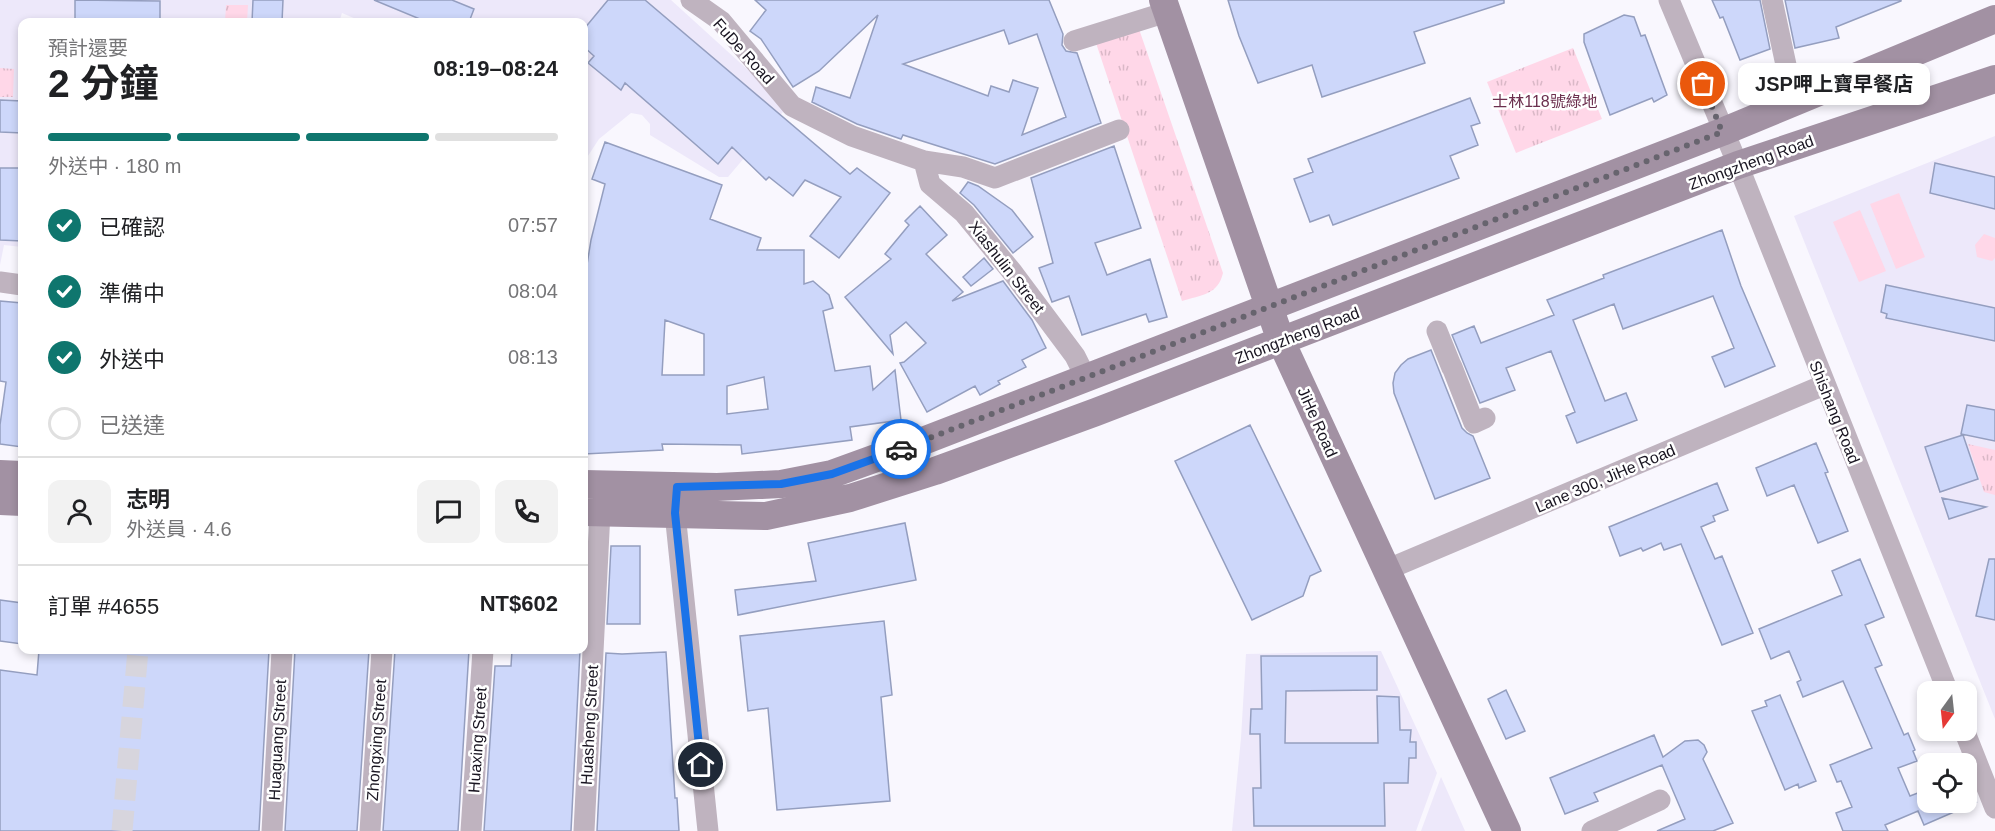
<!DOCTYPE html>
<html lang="zh-TW">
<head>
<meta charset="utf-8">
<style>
	body { margin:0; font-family:Helvetica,"Noto Sans TC",sans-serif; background:#f2f2f2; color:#202124; height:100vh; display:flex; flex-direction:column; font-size:22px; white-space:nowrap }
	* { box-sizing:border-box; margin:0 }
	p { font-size:20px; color:#757577 }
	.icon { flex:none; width:33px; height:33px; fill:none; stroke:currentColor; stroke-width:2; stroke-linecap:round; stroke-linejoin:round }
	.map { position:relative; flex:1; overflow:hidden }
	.details { position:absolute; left:18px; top:18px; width:570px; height:636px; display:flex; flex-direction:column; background:#fff; border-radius:12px; box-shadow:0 3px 9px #0003 }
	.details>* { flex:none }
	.needle { width:39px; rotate:195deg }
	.controls { position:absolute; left:1917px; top:681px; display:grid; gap:12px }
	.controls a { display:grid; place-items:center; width:60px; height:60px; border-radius:12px; background:#fff; box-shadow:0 3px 9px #0003; font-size:30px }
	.pin { position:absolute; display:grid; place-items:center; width:51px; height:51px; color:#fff; margin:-26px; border:3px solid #fff; border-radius:50%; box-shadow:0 2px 6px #0007 }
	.courier { position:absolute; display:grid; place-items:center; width:60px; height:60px; margin:-30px; border:4px solid #1a73e8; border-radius:50%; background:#fff; color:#222; box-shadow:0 2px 8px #0007 }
	.bubble { position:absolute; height:42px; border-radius:12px; background:#fff; box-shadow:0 3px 9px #0003; font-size:20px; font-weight:700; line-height:42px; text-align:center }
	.summary em { font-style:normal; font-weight:700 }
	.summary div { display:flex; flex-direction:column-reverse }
	.summary { display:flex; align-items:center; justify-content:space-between; height:102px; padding:0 30px }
	h1 { font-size:39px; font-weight:700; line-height:45px }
	.bar { display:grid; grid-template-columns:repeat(4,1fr); gap:9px 6px; align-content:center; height:72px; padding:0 30px }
	.bar i { height:8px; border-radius:4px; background:#e0e0e0 }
	.bar .active { background:#0f766e }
	.bar p { grid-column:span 4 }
	.line { display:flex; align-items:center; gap:15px; padding:0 30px; border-top:2px solid #e0e0e0 }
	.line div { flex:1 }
	.round { display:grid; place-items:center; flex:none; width:63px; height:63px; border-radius:12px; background:#f2f2f2 }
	ol { padding:0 30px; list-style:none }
	li { display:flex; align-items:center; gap:18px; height:66px }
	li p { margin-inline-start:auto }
	li .icon { padding:6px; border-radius:50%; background:#0f766e; color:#fff; stroke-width:4 }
	li:last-child { color:#757577 }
	li i { width:33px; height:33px; border:3px solid #e0e0e0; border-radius:50% }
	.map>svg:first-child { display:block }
	.built { fill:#ede8fa }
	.grass { fill:url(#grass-tufts) }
	.pitch { fill:#ffd7e8 }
	.building { fill:#cdd7fa; stroke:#949ebf; stroke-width:1.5; fill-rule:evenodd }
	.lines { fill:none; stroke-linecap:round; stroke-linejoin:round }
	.street-tunnel { stroke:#d7d5dd; stroke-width:21; stroke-dasharray:21 10; stroke-linecap:butt }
	.street { stroke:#bfb3bf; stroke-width:21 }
	.secondary { stroke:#a291a3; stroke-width:28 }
	.done { stroke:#67646e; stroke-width:6; stroke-dasharray:0 10.8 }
	.route { stroke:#1a73e8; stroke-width:8 }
	.labels { text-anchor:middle; stroke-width:5; stroke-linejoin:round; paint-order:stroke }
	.street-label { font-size:16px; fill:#191521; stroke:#fff }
	.park-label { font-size:16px; fill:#6c2f4e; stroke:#fff }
</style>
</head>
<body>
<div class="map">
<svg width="1995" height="831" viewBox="0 0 1995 831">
	<defs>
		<pattern id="grass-tufts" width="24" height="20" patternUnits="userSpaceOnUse" patternTransform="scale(1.5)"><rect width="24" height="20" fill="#ffd7e8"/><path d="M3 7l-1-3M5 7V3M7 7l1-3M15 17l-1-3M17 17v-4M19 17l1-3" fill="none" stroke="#dab8c7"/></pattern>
	</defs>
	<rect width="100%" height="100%" fill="#f9f7fe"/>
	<path class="built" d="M0 0H671L780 99 783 112 728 177H719L650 135V124L642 115 631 113 599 139 584 162V22H363L342 13 339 22H22V247L4 245 0 265Z
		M1995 136V719L1794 216Z
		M1381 651 1437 773 1416 831H1232L1241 738 1246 654Z
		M1441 777 1465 831H1421Z"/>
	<path class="grass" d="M226 5H248L247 22H225Z
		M1139 29 1223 273C1218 295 1201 295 1182 301L1096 43Z
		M1573 48 1602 119 1516 153 1487 82Z
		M0 68 14 69 13 97H0Z
		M1968 444 1995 450V495L1984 492Z"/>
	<path class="pitch" d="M1899 193 1925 257 1896 269 1870 204Z
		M1860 210 1886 271 1859 282 1833 222Z
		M1984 234 1995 238V258L1992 261 1977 257 1975 245Z"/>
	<path class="building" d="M75 0 160 1V22H75Z
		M253 0H283L282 22H252Z
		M374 0H452L474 9 469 22H427Z
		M608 0H645L850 174 857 168 890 193 839 258 810 236 841 197 805 180 793 196 769 177 766 180 732 147 718 164 625 83 621 90 588 63 594 56 584 47V29Z
		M755 0H1049L1063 34 1062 45 1066 51 1077 53 1101 123 995 164 903 135 901 139 857 124 812 102 816 87 850 98 878 15 819 71 793 87 761 39 750 31 766 10ZM1004 30 1009 44 1037 34 1066 117 1022 135 1038 88 1013 80 1009 92 991 86 988 96 903 64Z
		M1228 0H1504V3L1414 32 1425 63 1322 97 1312 65 1258 83 1239 36Z
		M1712 0H1760L1770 49 1740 60 1723 17 1720 18Z
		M1785 0H1901V1L1836 27 1839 38 1795 48Z
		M1624 15 1634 17 1641 36 1645 35 1667 95 1654 102 1652 98 1610 115 1584 42V34Z
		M1470 98 1480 123 1471 126 1478 145 1450 156 1459 178 1333 225 1329 215 1310 222 1294 179 1313 172 1308 159Z
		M0 100 22 101V133L0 132Z
		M605 142 722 185 710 219 761 238 757 250H804V284L813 281 829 295 833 308 823 311 835 371 870 366 873 390 895 370 901 420 850 427 852 440 742 454 741 445 662 444 663 450 584 454V283L591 240 605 184 592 179ZM665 320 704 334V375H662ZM764 377 768 409 727 414V386Z
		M1114 146 1141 228 1095 243 1107 275 1150 259 1167 317 1149 322 1146 314 1082 335 1069 296 1052 302 1039 268 1053 263 1031 178Z
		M1935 163 1995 177V209L1930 193Z
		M0 168H22V241L0 240Z
		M968 182 978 186 1012 210 1033 237 1013 253 974 205 960 193Z
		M920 206 947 235 926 254 963 292 952 301 1003 281 1032 320 1046 348 1022 360 1026 367 998 381 1000 384 980 395 975 386 927 412 900 363 904 362 926 343 906 322 890 335 893 354 845 297 891 259 885 254 909 225 905 221Z
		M1722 230 1741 286 1775 366 1725 387 1712 357 1734 348 1713 296 1623 329 1614 304 1573 320 1605 401 1626 393 1637 420 1577 443 1566 416 1575 412 1551 351 1506 368 1515 390 1480 403 1452 335 1474 326 1481 343 1554 315 1547 300 1604 278 1603 275Z
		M984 258 993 269 971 286 963 277Z
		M1886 285 1995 308V341L1886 318 1887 314 1881 312Z
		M0 301 22 303V447L0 444V425L6 382 0 381Z
		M1431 350 1462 428 1467 433 1473 436 1490 478 1435 499 1394 393 1393 383 1395 373 1401 365 1408 359Z
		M1967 405 1995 410V441L1961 434Z
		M1250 425 1321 571 1310 576 1303 596 1252 620 1175 461Z
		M1963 435 1978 479 1940 492 1925 447Z
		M1816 443 1828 472 1825 473 1848 531 1818 543 1794 485 1767 496 1756 468Z
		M1717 483 1728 510 1713 516 1715 521 1701 527 1715 559 1722 556 1753 633 1722 645 1681 544 1664 550 1661 543 1643 551 1641 548 1620 556 1609 527Z
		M1942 498 1986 507 1949 519Z
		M905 523 916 580 738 615 735 590 816 581 808 543Z
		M611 546H640V624H607Z
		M1860 559 1884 617 1865 625 1882 665 1875 668 1904 735 1908 733 1915 750 1913 751 1917 761 1898 768 1910 796 1928 789V802H1977L1924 825 1918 811 1885 825 1888 831H1843L1836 813 1852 807 1841 781 1837 782 1830 765 1872 748 1843 681 1803 697 1797 682 1801 680 1789 651 1771 659 1759 629 1842 595 1832 571Z
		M1989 559H1995V620L1976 616Z
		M0 600 22 603V644L0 641Z
		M884 621 892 695 881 697 890 801 777 810 768 708 748 711 740 636Z
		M39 650H269L259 831H0V670L37 675Z
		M295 650H369L357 831H285Z
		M395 650H469L458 831H383Z
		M512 650H580L571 831H484L495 666H511Z
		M666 652 675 798H677L679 831H597L606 653 622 654Z
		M1261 656H1377V690L1286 691 1285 743H1378L1377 696 1399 697 1400 730H1411L1410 742H1416V758H1409L1408 783H1384L1385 826H1254L1253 788H1261L1260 734H1250L1251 709H1262Z
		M1506 690 1525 731 1506 739 1488 699Z
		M1780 695 1816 781 1799 788 1798 784 1785 790 1752 711 1767 706 1765 701Z
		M1654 735 1663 757 1685 741 1698 740 1704 745 1707 752 1703 759 1733 823 1713 831H1657L1685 819 1662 765 1594 793 1598 801 1565 814 1550 778Z"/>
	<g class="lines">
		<path class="street-tunnel" d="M122 831 138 650"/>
		<path class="street" d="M691 0 721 21 792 106 852 136 924 161 930 184 964 213 1013 273 1075 356 1086 378
			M1669 0 1738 165 1948 692
			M1772 0 1794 102
			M1074 41 1167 12
			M924 161 963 167 995 178 1119 130
			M0 282 22 285
			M1437 331 1452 368
			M1452 367 1474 423 1485 418
			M676 499 675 513 708 831
			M1386 570 1824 385
			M1964 730 1995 808
			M272 831 282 650
			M370 831 382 650
			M471 831 483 650
			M584 831 600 512
			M1592 831 1660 800"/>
		<path class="secondary" d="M1163 0 1281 341 1507 831
			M0 474 22 475
			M584 484 717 487 781 484 832 474 923 441 1722 132 1995 19
			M0 501 22 502
			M584 512 766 516 850 498 935 471 1096 412 1738 165 1995 79"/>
	</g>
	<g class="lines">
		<path class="done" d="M901 449 1722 132 1703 84"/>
		<path class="route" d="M701 765 675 513 677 487 781 484 832 474 901 449"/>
	</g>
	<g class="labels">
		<g class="street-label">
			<text transform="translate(744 51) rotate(48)" y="6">FuDe Road</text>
			<text transform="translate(1751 162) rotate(-20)" y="6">Zhongzheng Road</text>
			<text transform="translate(1007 267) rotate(52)" y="6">Xiashulin Street</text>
			<text transform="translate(1297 335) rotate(-21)" y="6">Zhongzheng Road</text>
			<text transform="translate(1835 412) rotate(68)" y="6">Shishang Road</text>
			<text transform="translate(1318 422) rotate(66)" y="6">JiHe Road</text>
			<text transform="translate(1605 478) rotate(-23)" y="6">Lane 300, JiHe Road</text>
			<text transform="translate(589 725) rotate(-87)" y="6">Huasheng Street</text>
			<text transform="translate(277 740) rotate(-87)" y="6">Huaguang Street</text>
			<text transform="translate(376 740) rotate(-86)" y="6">Zhongxing Street</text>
			<text transform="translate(477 740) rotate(-86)" y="6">Huaxing Street</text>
		</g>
		<g class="park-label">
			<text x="1545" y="107">士林118號綠地</text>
		</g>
	</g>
</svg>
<div class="controls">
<a><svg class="needle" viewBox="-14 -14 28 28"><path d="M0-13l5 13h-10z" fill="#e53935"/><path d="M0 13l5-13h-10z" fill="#757577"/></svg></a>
<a><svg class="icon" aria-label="locate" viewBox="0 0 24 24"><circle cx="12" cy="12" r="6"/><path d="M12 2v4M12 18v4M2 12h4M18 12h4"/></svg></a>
</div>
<div class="pin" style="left:1703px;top:84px;background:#ea580c"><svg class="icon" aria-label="bag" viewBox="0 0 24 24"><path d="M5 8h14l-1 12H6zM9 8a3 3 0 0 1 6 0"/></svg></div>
<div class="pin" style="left:701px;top:765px;background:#1f2937"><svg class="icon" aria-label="home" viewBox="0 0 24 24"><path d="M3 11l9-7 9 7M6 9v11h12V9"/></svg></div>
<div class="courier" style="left:901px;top:449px"><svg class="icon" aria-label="car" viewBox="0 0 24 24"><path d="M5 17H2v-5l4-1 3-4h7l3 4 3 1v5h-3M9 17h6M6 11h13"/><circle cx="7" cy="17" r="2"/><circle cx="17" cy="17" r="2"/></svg></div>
<div class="bubble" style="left:1738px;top:63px;width:192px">JSP呷上寶早餐店</div>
<section class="details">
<div class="summary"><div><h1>2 分鐘</h1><p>預計還要</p></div><em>08:19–08:24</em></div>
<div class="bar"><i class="active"></i><i class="active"></i><i class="active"></i><i></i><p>外送中 · 180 m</p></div>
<ol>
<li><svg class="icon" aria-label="check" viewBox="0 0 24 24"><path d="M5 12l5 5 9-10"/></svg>已確認<p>07:57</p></li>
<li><svg class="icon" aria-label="check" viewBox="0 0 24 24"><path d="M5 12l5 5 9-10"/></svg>準備中<p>08:04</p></li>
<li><svg class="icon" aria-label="check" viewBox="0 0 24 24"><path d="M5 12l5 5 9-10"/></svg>外送中<p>08:13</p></li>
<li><i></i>已送達</li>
</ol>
<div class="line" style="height:108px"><a class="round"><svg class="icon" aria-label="person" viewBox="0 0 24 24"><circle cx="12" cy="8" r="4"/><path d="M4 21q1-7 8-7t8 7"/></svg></a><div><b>志明</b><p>外送員 · 4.6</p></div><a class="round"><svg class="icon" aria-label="chat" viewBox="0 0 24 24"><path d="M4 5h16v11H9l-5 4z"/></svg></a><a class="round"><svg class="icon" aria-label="phone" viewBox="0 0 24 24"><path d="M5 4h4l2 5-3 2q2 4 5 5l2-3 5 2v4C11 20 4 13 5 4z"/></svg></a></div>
<div class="line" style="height:78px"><div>訂單 #4655</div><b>NT$602</b></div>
</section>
</div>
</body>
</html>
